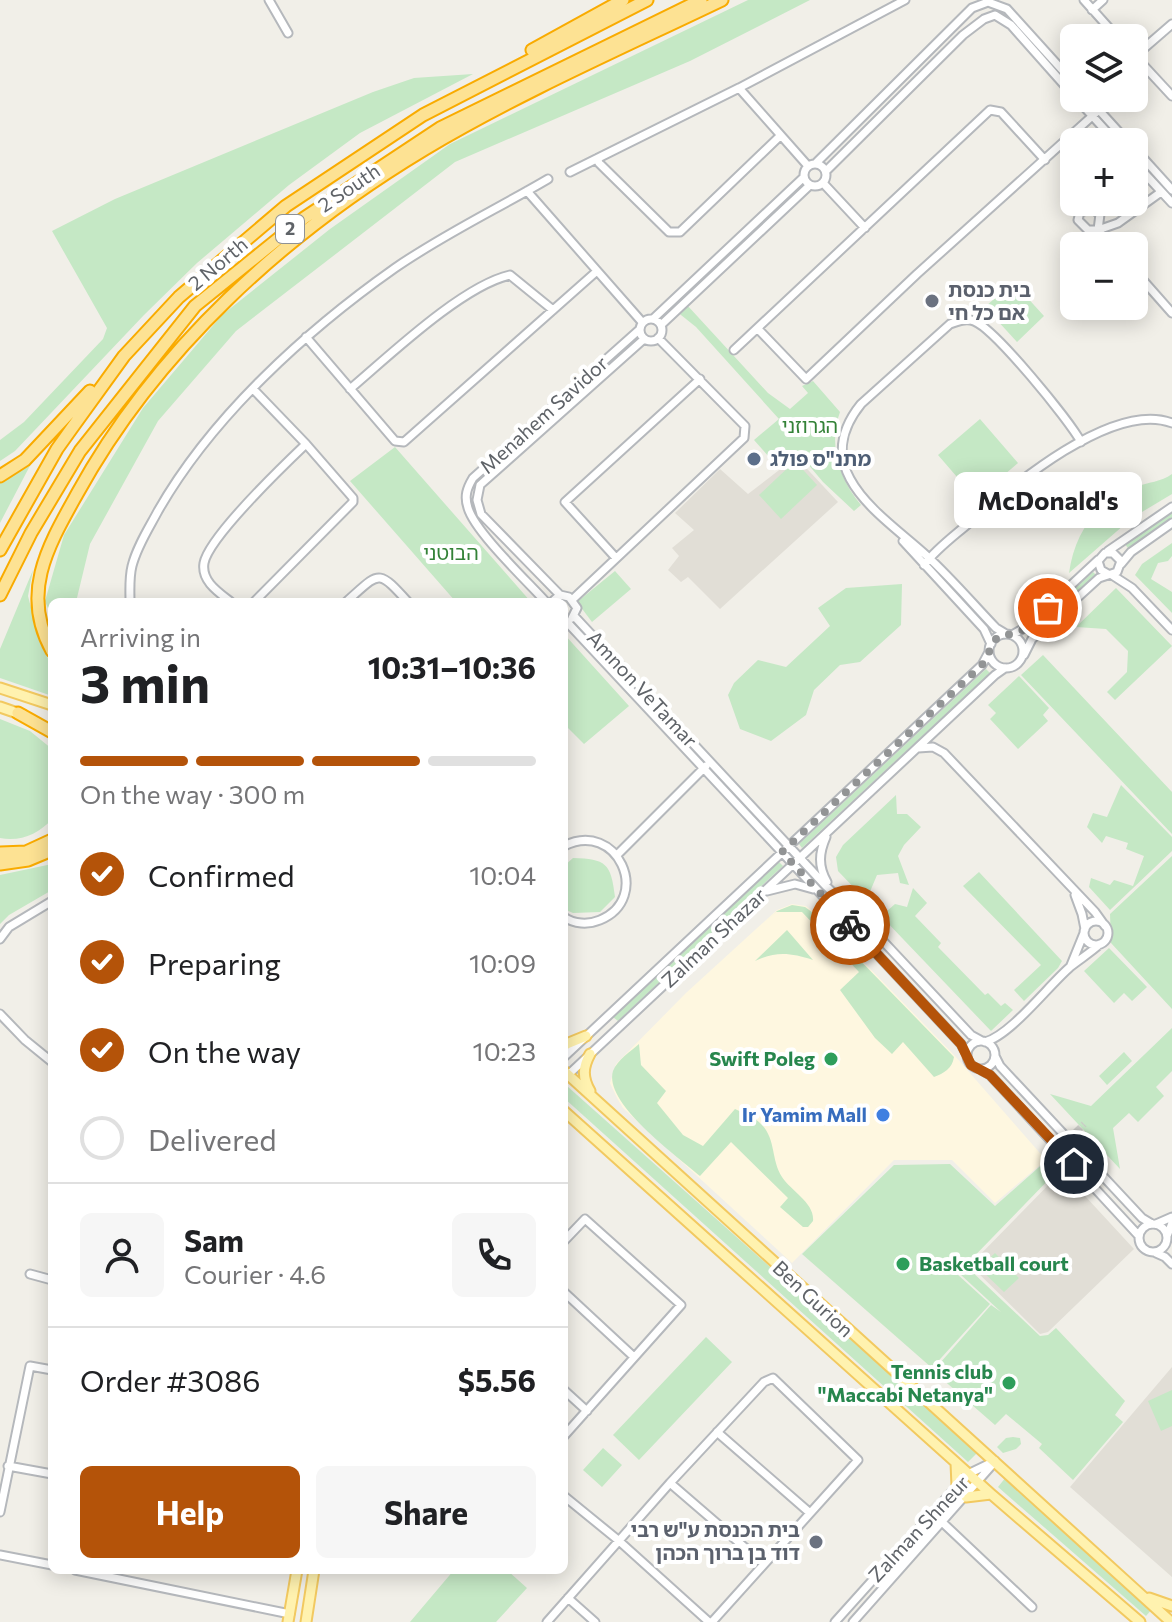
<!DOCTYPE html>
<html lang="en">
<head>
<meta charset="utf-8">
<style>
	body { margin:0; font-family:Commissioner,"Noto Sans Hebrew",sans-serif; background:#f6f6f6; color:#202124; height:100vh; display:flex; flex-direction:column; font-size:30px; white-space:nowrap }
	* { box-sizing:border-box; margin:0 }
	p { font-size:26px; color:#757577 }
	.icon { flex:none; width:44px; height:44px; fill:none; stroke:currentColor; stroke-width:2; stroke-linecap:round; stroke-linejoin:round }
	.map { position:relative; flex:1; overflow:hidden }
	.panel { position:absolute; left:48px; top:598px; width:520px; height:976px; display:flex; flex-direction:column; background:#fff; border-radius:12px; box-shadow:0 4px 20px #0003 }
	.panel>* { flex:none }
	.tools { position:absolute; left:1060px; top:24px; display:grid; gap:16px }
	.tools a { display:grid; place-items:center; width:88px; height:88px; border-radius:12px; background:#fff; box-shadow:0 4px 20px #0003; font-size:40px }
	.pin { position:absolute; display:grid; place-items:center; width:68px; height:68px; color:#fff; margin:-34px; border:4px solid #fff; border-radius:50%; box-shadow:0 2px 8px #0007 }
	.courier { position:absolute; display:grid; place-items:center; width:80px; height:80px; margin:-40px; border:6px solid #b45309; border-radius:50%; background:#fff; color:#222; box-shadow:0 2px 10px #0007 }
	.bubble { position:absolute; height:56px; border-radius:12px; background:#fff; box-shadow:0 4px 20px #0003; font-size:26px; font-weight:700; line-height:56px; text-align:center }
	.overview em { font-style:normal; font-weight:700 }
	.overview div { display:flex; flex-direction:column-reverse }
	.overview { display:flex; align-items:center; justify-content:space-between; height:136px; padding:0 32px }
	h1 { font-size:52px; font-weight:700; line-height:60px }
	.bar { display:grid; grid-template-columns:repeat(4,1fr); gap:12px 8px; align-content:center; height:96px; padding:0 32px }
	.bar i { height:10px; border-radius:6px; background:#e0e0e0 }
	.bar .on { background:#b45309 }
	.bar p { grid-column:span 4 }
	.line { display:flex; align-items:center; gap:20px; padding:0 32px; border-top:2px solid #e0e0e0 }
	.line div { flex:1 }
	.round { display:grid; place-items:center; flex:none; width:84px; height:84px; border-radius:12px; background:#f6f6f6 }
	ol { padding:0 32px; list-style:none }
	li { display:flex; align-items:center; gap:24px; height:88px }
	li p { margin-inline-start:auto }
	li .icon { padding:8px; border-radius:50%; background:#b45309; color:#fff; stroke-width:4 }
	li:last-child { color:#757577 }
	li i { width:44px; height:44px; border:4px solid #e0e0e0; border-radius:50% }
	.button { display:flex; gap:16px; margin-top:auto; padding:16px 32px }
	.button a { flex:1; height:92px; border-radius:12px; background:#b45309; color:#fff; font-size:32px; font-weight:700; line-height:92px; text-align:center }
	.button a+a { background:#f6f6f6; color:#202124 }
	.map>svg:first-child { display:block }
	.commercial { fill:#fef7e0 }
	.education { fill:#e1ded6 }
	.green { fill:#c5e8c5 }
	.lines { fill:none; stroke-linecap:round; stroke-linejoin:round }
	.minor-tunnel { stroke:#ccccc8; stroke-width:7; stroke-dasharray:7 3.5; stroke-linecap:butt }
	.minor-casing { stroke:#b5b8bc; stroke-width:11 }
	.major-casing { stroke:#f2c960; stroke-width:13 }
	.highway-casing { stroke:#f9ab00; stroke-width:15 }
	.minor { stroke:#fff; stroke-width:7 }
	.major { stroke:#fff2af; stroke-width:9 }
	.highway { stroke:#fde293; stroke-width:11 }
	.done { stroke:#929495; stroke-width:8; stroke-dasharray:0 14.4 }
	.route { stroke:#b45309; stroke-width:10 }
	.worship-dot { fill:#6b7280; stroke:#fff; stroke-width:3 }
	.service-dot { fill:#5c6f8a; stroke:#fff; stroke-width:3 }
	.leisure-dot { fill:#2e9e5b; stroke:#fff; stroke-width:3 }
	.shop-dot { fill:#3f7fe0; stroke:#fff; stroke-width:3 }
	.labels { text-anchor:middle; stroke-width:8; stroke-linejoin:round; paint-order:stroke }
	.shield { fill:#fff; stroke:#8f9295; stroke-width:2 }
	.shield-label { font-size:18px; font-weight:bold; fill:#5f6368 }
	.street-label { font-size:20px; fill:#5f6368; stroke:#fff }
	.worship-label { font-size:20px; font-weight:bold; fill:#5b616d; stroke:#fff; text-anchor:start }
	.park-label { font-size:20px; fill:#348238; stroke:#fff }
	.service-label { font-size:20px; font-weight:bold; fill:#4e5e75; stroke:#fff; text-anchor:start }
	.leisure-label { font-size:20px; font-weight:bold; fill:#27864d; stroke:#fff; text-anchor:end }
	.shop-label { font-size:20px; font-weight:bold; fill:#366cbe; stroke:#fff; text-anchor:end }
</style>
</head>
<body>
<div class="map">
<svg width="1172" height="1622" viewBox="0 0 1172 1622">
	<rect width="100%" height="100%" fill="#f1efe8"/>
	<path class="commercial" d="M792 904 806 906 817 914 955 1056 1046 1160 995 1203 952 1160H894L792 1263 623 1108 617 1098 610 1083 616 1064 686 993 777 910Z"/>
	<path class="education" d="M796 457 838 502 720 609 688 577 681 582 668 570 679 556 672 548 694 530 675 513 720 469 748 494Z
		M1062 1171 1134 1249 1048 1332 1040 1334 970 1265Z
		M1172 1367V1577L1070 1487Z"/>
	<path class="green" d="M748 0H810L690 61 455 162 236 331 158 421 90 544 76 602H52V618L45 601 64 535 143 408 222 315 330 229 450 144Z
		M473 74 360 133 289 185 197 263 144 315 15 451 0 461V440L24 422 103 339 107 328 52 231 115 199 373 92 414 78Z
		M1013 282 1044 316 1017 342 985 307Z
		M687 305 768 393 790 409 808 393 802 386 813 381 840 412C828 444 839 479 861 505L854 511 823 482 796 450 777 466 754 440 779 419 696 327 676 311Z
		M980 419 1018 463 976 499 938 455Z
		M395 447 531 602H456L350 481Z
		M34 458 0 523V482Z
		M795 461 817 485 781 519 759 495Z
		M1172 474V494L1132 518 1069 573C1075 532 1096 502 1136 487 1148 482 1161 482 1172 474Z
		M1172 511V518L1128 548 1124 543Z
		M1172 543V556L1168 561 1158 563 1151 579 1172 592V613L1135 575 1142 564Z
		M33 570 28 596 40 643 52 666V696L0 678V649Z
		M615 571 631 589 592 622 577 602Z
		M1093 572 1097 576 1030 636 1027 632Z
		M902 584 901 625 860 662 840 665 814 690 806 715 771 741 740 729 728 695 734 683 758 660 786 667 830 626 818 608 846 588Z
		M1116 588 1172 646 1115 700 1107 692 1127 672 1128 651 1106 629 1076 627Z
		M564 634 629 706 584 744 564 724Z
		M1043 655 1172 792V834L1021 675Z
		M986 669 990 673 802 848 799 844Z
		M1019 676 1049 708 1043 715 1048 721 1018 749 990 719 996 713 988 705Z
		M0 719 30 731 52 749V819C39 834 20 842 0 838Z
		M1121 785 1172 837V851L1110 910 1089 887 1091 878 1110 885 1114 880 1133 886 1144 856 1126 849 1128 843 1106 836 1102 843 1087 827 1093 813 1107 817Z
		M896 795 897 814H907L921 827 904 845 898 856 909 885 900 883 898 873 877 875 869 894 887 911 895 904 907 907 913 888 927 903 915 916 941 943 938 947 985 995 988 993 1001 1006 1005 1003 1013 1010 991 1031 838 871 836 857 843 845Z
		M1172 856V1009L1111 943 1110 914Z
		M573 858C606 859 611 863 615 897L600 912 573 913 564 909V866Z
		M779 862 783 866 771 877 618 1021 613 1017Z
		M52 864V890L9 915 0 924V875Z
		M979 872 1062 961 1058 968 1024 1001 1014 990 1041 965 963 886Z
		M792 905 805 907 816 915 954 1057C952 1069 944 1073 934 1077L903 1042 892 1054 875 1038 840 990 859 972 802 912H776L728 956 777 911Z
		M787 930 813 960C791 953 776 951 755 961Z
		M1109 948 1147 987 1132 1001 1124 993 1114 1003 1084 971Z
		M1172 1028V1071L1156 1087 1164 1096 1138 1122 1129 1113 1113 1128 1120 1169 1050 1094 1091 1106Z
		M639 1044 641 1065 666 1091 657 1103 683 1135 703 1146 735 1109C745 1114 755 1117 762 1125 776 1140 771 1160 782 1177 791 1191 815 1203 813 1221L808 1227H803L780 1207 788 1198 731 1142 700 1176C677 1156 603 1103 613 1071 617 1060 631 1051 639 1044Z
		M1124 1052 1132 1061 1107 1085 1099 1076Z
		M567 1086 978 1452 968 1462 564 1098V1088Z
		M1047 1160 1058 1170 957 1274 990 1304 932 1368 802 1254 894 1165 950 1164 995 1206Z
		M995 1253 1019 1278 1004 1292 979 1268Z
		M967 1267 1040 1336 1048 1335 1056 1328 1125 1401 1115 1415 1123 1422 1073 1480 1039 1448 1042 1444 1006 1414 995 1425 933 1371 991 1305 1001 1312 960 1274Z
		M706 1337 732 1362 639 1460 613 1435Z
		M1172 1390V1426L1161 1431 1148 1401Z
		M1013 1437 1020 1438 1021 1444 1016 1449 1003 1453 997 1447 1006 1438Z
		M603 1448 622 1465 602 1487 583 1470Z
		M1006 1477 1154 1607 1146 1616 998 1487Z
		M454 1570H507L527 1588 496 1622H410Z"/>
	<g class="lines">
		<path class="minor-tunnel" d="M1046 1162 1084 1124"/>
		<g class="minor-casing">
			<path id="minor" d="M269 0 288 33
				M1084 0 1118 38
				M1092 10 1103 0
				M1134 55 1172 96
				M1135 56 1172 24
				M739 88 808 166
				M1076 98 1116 142
				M1088 98 1128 142
				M1134 148 1172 190
				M598 158 599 163 669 232H680L780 136
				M1134 162 1172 203
				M816 163 972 8 988 2 1007 9 1074 83
				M804 175a11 11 0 1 1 22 0a11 11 0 1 1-22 0Z
				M826 171 963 35 984 19 995 15 1011 25 1074 96
				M570 172 739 88 905 0
				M823 183 865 228
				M527 191 642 322
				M1092 209 1100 214 1098 230H1088L1078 220 1080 212Z
				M1112 246 1098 230 1118 223 1161 192
				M1134 270 1172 313
				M640 330a11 11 0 1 1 22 0a11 11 0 1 1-22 0Z
				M653 319 804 177
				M661 325 810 185
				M758 329 806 379 917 274 1099 110
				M306 337 395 441 404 442 597 271
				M734 350 990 110 1001 112 1045 160
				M350 389C389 356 462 286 510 275L553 310
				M903 541 984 629 991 644
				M1108 551 1172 507
				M616 558 565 502 700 379
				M1121 564 1131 552 1172 523
				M924 565C936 549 954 536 969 523 1011 487 1113 400 1172 423
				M1112 575 1132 588 1172 630
				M560 595 481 514 477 500 480 485 644 339
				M573 599 744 438 745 426 658 338
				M130 602C130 590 129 578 132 566 137 546 149 528 158 511 212 416 307 330 395 268 444 234 497 209 548 179
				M231 602C218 592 201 581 204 563 209 537 285 464 306 444
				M254 602 353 502V498L306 444 254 390
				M346 602C380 572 377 568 408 602
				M546 602C527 581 475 532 468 508 464 496 467 488 473 478L640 329
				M552 602 560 595 569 597 577 608 572 618
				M574 616 826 886 882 940 971 1035 982 1041
				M566 621 961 1044 966 1053
				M989 651a17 17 0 1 1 34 0a17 17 0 1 1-34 0Z
				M1006 634 996 628C973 604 951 578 927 556 882 515 807 471 861 404L950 324C958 321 966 318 974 321 995 329 1069 420 1081 442
				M1012 635 1026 627 1098 560
				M1024 655 1032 639 1099 578 1117 572 1121 561 1113 553H1105L1098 561 1101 570 1108 574
				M918 748 933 747 944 753 1095 912 1105 926
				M826 837C819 853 818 866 827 882
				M564 846C617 819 653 898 600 920 588 925 574 924 564 917
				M617 855 706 766
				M767 891 795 884 813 889
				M1075 895 1082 914 1085 929
				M1084 933a12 12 0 1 1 24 0a12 12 0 1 1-24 0Z
				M0 939 9 927 52 901
				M1071 965 1084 933
				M0 1014 25 1040 52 1062
				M967 1055a14 14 0 1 1 28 0a14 14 0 1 1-28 0Z
				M985 1042C1011 1035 1048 986 1070 967 1080 959 1090 953 1100 944
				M995 1056 1000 1066 1142 1218 1152 1224
				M564 1057 982 665 989 652
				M981 1070 990 1075 1139 1236
				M568 1075 995 675 1005 668
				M1156 1224 1172 1217
				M1139 1238a14 14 0 1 1 28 0a14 14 0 1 1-28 0Z
				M1167 1236 1172 1223
				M564 1241 585 1219 681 1305 564 1436
				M1156 1253 1165 1257 1172 1264
				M30 1274 52 1280
				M564 1292 634 1357
				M564 1390 587 1411
				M717 1432 810 1513
				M8 1466 52 1474
				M670 1483 764 1564
				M564 1496 618 1540 709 1622
				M0 1512 30 1366 52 1370
				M943 1523 1032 1607
				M0 1555 52 1565
				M75 1570 290 1614
				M568 1598 595 1622
				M547 1622 670 1483 764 1382 773 1378 858 1460 712 1622
				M835 1622 968 1474 995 1461
				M853 1622 992 1465"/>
		</g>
		<g class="major-casing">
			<path id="major" d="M0 688 52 705
				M0 707 23 715
				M564 1045 586 1036
				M564 1071 1171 1622
				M590 1091C582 1077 583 1067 590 1054
				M564 1111 991 1494 1140 1622
				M956 1463 957 1486
				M966 1497 991 1494
				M1149 1598 1172 1606
				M288 1622 297 1570
				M306 1622 314 1570"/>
		</g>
		<g class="highway-casing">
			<path id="highway" d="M532 50 623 0
				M0 476 25 460 90 391
				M0 550 57 449 72 428 124 356 179 297 286 206 423 115 647 0
				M0 595 31 533 80 451 195 306 304 218 440 128 701 0
				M52 651C20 593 48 546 77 494 156 350 285 233 425 149 519 93 624 47 722 0
				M18 713 52 732
				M0 853 26 852 52 840
				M0 864 28 860 52 850"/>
		</g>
		<use href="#minor" class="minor"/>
		<use href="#major" class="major"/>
		<use href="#highway" class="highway"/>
	</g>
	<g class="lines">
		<path class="done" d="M850 925 782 852 982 665 997 637 1020 632 1048 608"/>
		<path class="route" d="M850 925 961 1044 971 1065 990 1075 1074 1164"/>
	</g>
	<g class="worship-dot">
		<circle cx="932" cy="301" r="8"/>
		<circle cx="816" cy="1542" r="8"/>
	</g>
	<circle class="service-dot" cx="754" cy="459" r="8"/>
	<g class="leisure-dot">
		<circle cx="831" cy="1059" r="8"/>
		<circle cx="903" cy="1264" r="8"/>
		<circle cx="1009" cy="1383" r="8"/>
	</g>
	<circle class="shop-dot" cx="883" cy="1115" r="8"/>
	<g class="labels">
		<rect class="shield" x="276" y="215" width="28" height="28" rx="6"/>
		<g class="shield-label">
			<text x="290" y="235">2</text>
		</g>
		<g class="street-label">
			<text transform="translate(349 188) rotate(-34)" y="7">2 South</text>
			<text transform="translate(218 264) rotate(-40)" y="7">2 North</text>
			<text transform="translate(544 415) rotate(-42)" y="7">Menahem Savidor</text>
			<text transform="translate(642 689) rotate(47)" y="7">Amnon VeTamar</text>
			<text transform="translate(714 938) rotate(-43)" y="7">Zalman Shazar</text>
			<text transform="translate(813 1299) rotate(43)" y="7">Ben Gurion</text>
			<text transform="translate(919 1529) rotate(-47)" y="7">Zalman Shneur</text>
		</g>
		<g class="worship-label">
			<text x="948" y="297">בית כנסת<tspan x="948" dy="23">אם כל חי</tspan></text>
			<text x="800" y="1537" text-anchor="end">בית הכנסת ע"ש רבי<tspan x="800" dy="23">דוד בן ברוך הכהן</tspan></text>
		</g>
		<g class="park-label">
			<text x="810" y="433">הגרוזני</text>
			<text x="451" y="560">הבוטני</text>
		</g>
		<g class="service-label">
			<text x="770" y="466">מתנ"ס פולג</text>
		</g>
		<g class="leisure-label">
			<text x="815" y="1066">Swift Poleg</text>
			<text x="919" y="1271" text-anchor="start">Basketball court</text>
			<text x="993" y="1379">Tennis club<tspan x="993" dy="23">"Maccabi Netanya"</tspan></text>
		</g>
		<g class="shop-label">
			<text x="867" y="1122">Ir Yamim Mall</text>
		</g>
	</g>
</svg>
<div class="tools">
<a><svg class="icon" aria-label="layers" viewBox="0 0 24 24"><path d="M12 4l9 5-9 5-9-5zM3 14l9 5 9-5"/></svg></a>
<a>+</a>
<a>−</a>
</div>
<div class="pin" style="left:1048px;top:608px;background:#ea580c"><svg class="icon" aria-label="bag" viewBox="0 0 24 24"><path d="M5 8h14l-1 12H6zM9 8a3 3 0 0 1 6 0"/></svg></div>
<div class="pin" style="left:1074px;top:1164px;background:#1f2937"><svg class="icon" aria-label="home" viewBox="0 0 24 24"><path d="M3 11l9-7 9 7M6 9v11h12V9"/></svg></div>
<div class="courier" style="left:850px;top:925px"><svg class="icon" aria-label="bike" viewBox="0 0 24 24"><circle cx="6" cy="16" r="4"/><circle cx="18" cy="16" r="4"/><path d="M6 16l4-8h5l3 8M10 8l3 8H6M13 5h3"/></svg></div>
<div class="bubble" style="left:954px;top:472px;width:188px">McDonald's</div>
<section class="panel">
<div class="overview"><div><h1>3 min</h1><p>Arriving in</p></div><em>10:31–10:36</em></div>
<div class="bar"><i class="on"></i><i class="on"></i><i class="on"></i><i></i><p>On the way · 300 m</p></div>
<ol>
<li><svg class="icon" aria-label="check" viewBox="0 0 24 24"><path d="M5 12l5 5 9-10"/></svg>Confirmed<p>10:04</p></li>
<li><svg class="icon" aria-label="check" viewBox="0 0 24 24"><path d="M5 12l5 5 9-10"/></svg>Preparing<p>10:09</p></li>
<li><svg class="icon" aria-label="check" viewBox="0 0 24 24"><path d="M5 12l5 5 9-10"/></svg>On the way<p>10:23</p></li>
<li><i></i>Delivered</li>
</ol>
<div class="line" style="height:144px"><a class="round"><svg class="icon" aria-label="person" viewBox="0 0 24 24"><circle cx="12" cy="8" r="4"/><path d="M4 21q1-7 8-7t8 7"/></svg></a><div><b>Sam</b><p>Courier · 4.6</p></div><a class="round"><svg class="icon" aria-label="phone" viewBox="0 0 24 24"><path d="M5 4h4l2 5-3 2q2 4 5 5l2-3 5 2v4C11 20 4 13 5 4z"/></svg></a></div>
<div class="line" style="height:104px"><div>Order #3086</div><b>$5.56</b></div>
<div class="button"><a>Help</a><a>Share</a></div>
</section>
</div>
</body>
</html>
